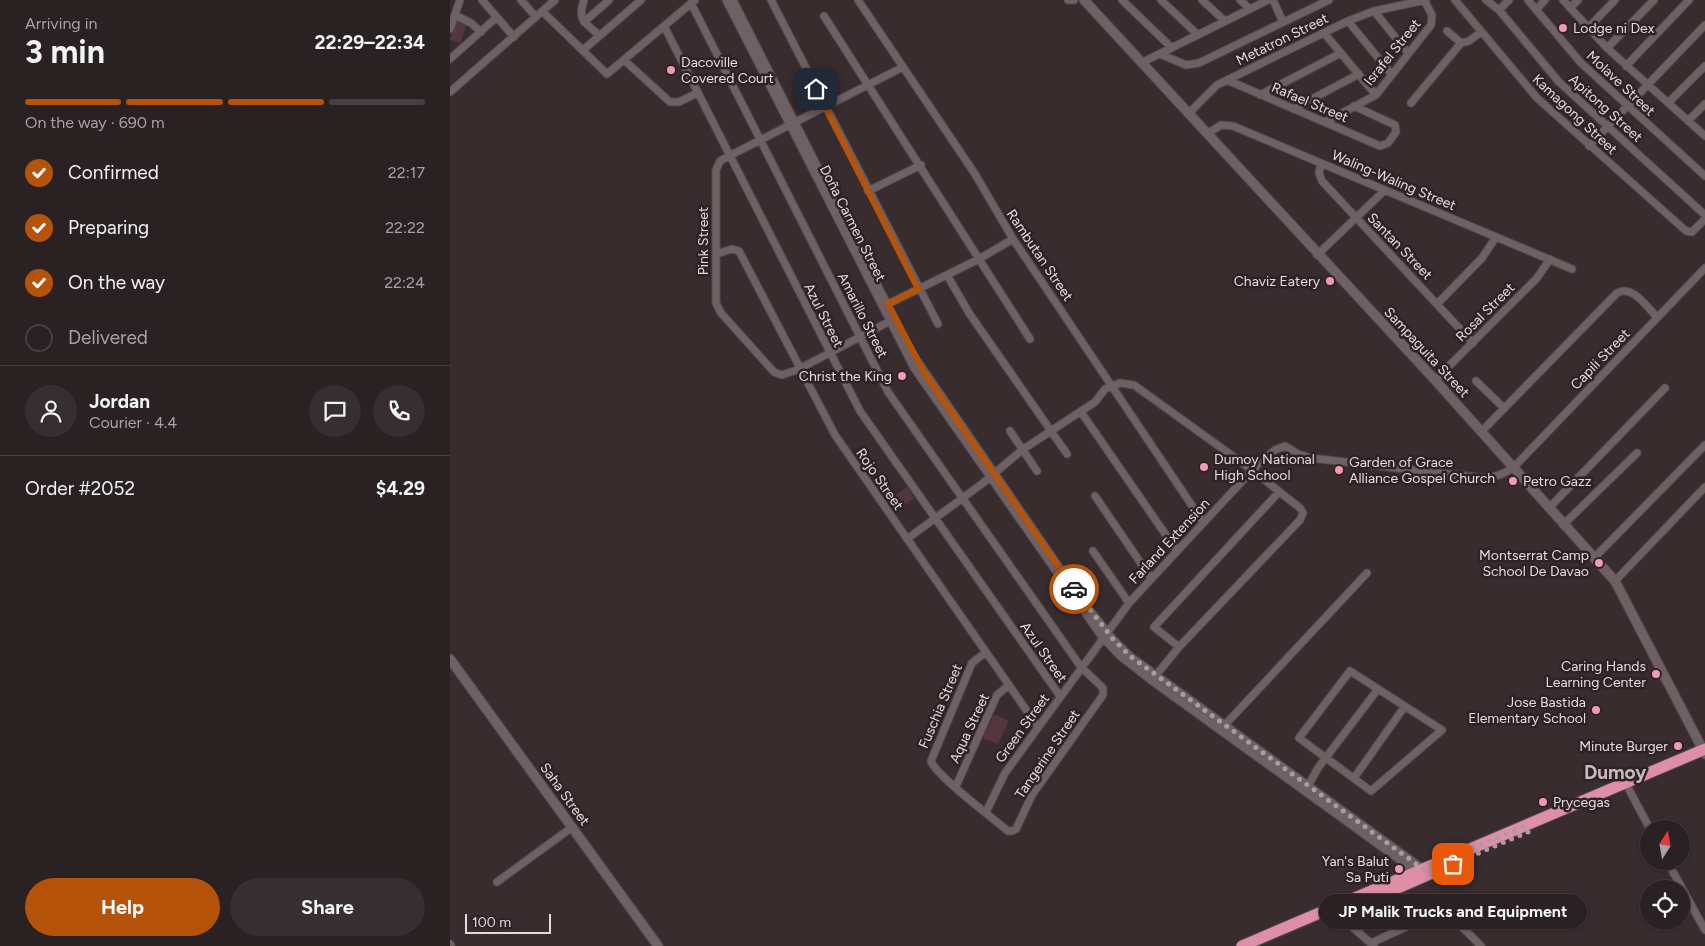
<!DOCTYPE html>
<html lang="en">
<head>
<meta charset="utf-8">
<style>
	body { margin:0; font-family:Figtree,sans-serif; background:#362e30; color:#f1f3f6; height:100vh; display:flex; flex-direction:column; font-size:19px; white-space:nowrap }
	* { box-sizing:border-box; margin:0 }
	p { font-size:16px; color:#a5a3a6 }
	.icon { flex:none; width:28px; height:28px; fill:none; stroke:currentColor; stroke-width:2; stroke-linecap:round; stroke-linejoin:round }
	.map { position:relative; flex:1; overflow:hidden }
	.sheet { display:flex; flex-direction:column; background:#2a2123; width:450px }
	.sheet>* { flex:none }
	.needle { width:32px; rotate:11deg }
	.fabs { position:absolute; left:1190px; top:820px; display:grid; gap:10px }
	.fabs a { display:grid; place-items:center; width:50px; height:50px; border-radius:50%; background:#2a2123; box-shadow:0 1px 4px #0004,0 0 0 1px #463e41; font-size:25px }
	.scale { position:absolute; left:15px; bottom:12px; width:86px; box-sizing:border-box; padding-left:5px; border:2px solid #e4dbdd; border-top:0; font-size:14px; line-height:18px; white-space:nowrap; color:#e4dbdd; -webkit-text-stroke:4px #2e2225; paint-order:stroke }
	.pin { position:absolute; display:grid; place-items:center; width:42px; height:42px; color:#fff; margin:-21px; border-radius:10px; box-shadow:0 2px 8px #0006 }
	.courier { position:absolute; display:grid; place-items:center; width:50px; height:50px; margin:-25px; border:4px solid #b45309; border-radius:50%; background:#fff; color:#222; box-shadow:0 1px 6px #0007 }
	.bubble { position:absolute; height:35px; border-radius:18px; background:#2a2123; box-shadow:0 1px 4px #0004,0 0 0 1px #463e41; font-size:16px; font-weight:700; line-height:35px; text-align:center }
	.head em { font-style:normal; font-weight:700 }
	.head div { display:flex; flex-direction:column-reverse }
	.head { display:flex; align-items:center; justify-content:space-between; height:85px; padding:0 25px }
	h1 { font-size:32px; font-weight:700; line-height:38px }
	.bar { display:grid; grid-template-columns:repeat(4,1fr); gap:8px 5px; align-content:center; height:60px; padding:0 25px }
	.bar i { height:6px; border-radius:4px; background:#463e41 }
	.bar .current { background:#b45309 }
	.bar p { grid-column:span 4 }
	.line { display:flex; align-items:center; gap:12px; padding:0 25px; border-top:1px solid #463e41 }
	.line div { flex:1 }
	.round { display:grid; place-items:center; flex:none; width:52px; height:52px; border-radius:26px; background:#362e30 }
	ol { padding:0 25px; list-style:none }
	li { display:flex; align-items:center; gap:15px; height:55px }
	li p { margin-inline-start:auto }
	li .icon { padding:5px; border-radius:50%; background:#b45309; color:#fff; stroke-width:4 }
	li:last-child { color:#a5a3a6 }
	li i { width:28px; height:28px; border:2px solid #463e41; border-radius:50% }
	.cta { display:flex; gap:10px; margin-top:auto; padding:10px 25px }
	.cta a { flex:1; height:58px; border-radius:30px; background:#b45309; color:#fff; font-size:20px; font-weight:700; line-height:58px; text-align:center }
	.cta a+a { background:#362e30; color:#f1f3f6 }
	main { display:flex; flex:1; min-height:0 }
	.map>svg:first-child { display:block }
	.green { fill:#55363f }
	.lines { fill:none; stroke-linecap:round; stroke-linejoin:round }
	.minor-casing { stroke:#52484a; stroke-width:9 }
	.tertiary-casing { stroke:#52484a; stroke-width:11 }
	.trunk-casing { stroke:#52484a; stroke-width:13 }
	.minor { stroke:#6e6063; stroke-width:7 }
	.tertiary { stroke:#6e6063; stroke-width:9 }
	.trunk { stroke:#de8ea7; stroke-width:11 }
	.done { stroke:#a89ea0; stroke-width:5; stroke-dasharray:0 9 }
	.route { stroke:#b45309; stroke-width:6 }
	.poi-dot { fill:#f09ab5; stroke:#2e2225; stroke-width:2 }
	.labels { text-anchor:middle; stroke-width:5; stroke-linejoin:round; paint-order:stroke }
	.poi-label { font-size:14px; fill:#e4dbdd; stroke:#2e2225; text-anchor:end }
	.street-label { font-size:14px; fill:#e4dbdd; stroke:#2e2225 }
	.district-label { font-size:19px; font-weight:bold; fill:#cababe; stroke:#2e2225 }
</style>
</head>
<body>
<main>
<section class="sheet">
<div class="head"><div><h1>3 min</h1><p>Arriving in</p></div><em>22:29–22:34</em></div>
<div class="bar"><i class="current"></i><i class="current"></i><i class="current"></i><i></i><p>On the way · 690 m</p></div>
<ol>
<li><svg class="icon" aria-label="check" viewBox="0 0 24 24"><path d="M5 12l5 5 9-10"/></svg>Confirmed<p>22:17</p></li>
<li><svg class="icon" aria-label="check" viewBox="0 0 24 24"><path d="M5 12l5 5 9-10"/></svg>Preparing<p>22:22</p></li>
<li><svg class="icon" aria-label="check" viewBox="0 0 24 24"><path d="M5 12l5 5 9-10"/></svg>On the way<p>22:24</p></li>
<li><i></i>Delivered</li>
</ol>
<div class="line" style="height:90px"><a class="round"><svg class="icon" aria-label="person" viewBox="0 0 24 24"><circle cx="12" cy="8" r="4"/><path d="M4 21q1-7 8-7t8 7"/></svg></a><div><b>Jordan</b><p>Courier · 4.4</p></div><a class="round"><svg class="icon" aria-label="chat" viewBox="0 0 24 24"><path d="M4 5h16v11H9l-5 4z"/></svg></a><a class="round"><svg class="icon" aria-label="phone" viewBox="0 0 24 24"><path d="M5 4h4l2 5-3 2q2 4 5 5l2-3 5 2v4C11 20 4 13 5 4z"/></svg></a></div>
<div class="line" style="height:65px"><div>Order #2052</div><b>$4.29</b></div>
<div class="cta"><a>Help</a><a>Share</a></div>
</section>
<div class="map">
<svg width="1255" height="946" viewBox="0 0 1255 946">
	<rect width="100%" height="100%" fill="#382c2f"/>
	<path class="green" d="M6 20 17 24 10 43 0 40Z
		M457 487 464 498 450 508 442 498Z
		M544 714 559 721 548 744 533 738Z"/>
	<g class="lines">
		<g class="minor-casing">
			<path id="minor" d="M32 0 64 37
				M71 0 86 17
				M134 0C127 20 135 23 149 35
				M276 0 464 368 652 637 670 656 702 681 969 874
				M283 0 462 353 631 599 663 639 680 656 976 871
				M321 0 488 324
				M408 0 525 174 563 239 753 522
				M618 0H624
				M672 0 722 48
				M711 0 748 35
				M752 0 775 21
				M790 0 800 9
				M823 0 833 22
				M1005 0 1087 98 1236 231 1242 232 1255 219
				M1036 0 1049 10 1109 82 1255 215
				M1078 0 1131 63 1255 176
				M1113 0 1157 48 1255 136
				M241 3 438 392 631 667 653 688V695L582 795 566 829 562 831H558C543 818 486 776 481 761L522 663 536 652
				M1120 8 1128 0
				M1049 10 1059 0
				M1086 10 1095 0
				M924 11 958 53
				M93 12 157 74 245 0
				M5 15 21 23 31 32
				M374 16 580 339
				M898 21 942 75
				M134 22 159 0
				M214 26 410 411 610 696
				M1138 28 1165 0
				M0 29 10 0
				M997 31 1011 43
				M874 33 926 95
				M1157 48 1204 0
				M133 50 191 0
				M710 54 736 65 749 63 879 0
				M0 59 47 17
				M174 60 220 102H229L247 93
				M691 63 818 0
				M1176 66 1239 0
				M777 80 930 146 938 143 946 132 945 125 904 106
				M0 92 105 0
				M810 95 891 53
				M961 103 1011 43 1019 41 1031 32
				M1218 103 1255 66
				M843 109 909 74
				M738 114 767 85 898 21 924 11 976 0
				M1238 121 1255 104
				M875 122 926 95 981 25 982 15 975 2
				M757 134 771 125 783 126 1122 269
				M1139 146 1255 25
				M871 163 869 173 872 181 1023 343
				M418 191 471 165
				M266 254 282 249 289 251 385 435 588 727
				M867 255 935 190
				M497 275 519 313 617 454
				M988 303 1032 258 1046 237
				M438 304 529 259 563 239
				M442 320 349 369 332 375 324 372 271 313 266 303V170L270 161 279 156 453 67
				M985 380 1087 278 1100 259
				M1026 381 1054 408
				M631 412 727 551
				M560 431 587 471
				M1031 432 1167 293C1182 284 1197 307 1207 317
				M645 496 701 578
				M1099 508 1215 388
				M1113 525 1187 453
				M457 539 533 483 572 450 645 402 655 389 670 383 684 385 802 470 850 508 853 513 850 520 729 647 703 679
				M643 551 679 603
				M1144 558 1255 445
				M1165 581 1255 487
				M729 647 704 627 829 492
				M900 671 992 730 921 791 849 738Z
				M772 728 917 573
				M904 778 955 706
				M1176 784 1200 829
				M506 786 547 695 559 685
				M857 788 868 768 928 689
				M536 812 555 773 679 603 808 464 825 450 835 446 848 454 861 458 1025 477C1040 479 1051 476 1064 467L1255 268
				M1217 861 1255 930
				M47 882 121 828
				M885 912 924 946
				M921 943 980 916C1002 911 1016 932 1031 946
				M0 944 1 946"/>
		</g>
		<g class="tertiary-casing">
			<path id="tertiary" d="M634 0 985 380 1165 581 1255 754
				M0 659 208 946"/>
		</g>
		<g class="trunk-casing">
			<path id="trunk" d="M885 915 994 868
				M792 946 1255 749"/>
		</g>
		<use href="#minor" class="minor"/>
		<use href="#tertiary" class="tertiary"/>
		<use href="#trunk" class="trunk"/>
	</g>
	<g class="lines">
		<path class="done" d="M624 589 663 639 680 656 973 869 1075 826 1078 832 1003 864"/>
		<path class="route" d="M366 89 468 289 438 304 475 374 624 589"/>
	</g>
	<g class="poi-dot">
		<circle cx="1113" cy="28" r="5"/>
		<circle cx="221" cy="70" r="5"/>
		<circle cx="880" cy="281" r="5"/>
		<circle cx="452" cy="376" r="5"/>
		<circle cx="754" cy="467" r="5"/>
		<circle cx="889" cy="470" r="5"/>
		<circle cx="1063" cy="481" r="5"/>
		<circle cx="1149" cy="563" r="5"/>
		<circle cx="1206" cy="674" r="5"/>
		<circle cx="1146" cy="710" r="5"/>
		<circle cx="1228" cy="746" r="5"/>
		<circle cx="1093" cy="802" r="5"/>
		<circle cx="949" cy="869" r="5"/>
	</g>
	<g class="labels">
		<g class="poi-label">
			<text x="1123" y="33" text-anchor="start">Lodge ni Dex</text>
			<text x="231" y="67" text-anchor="start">Dacoville<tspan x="231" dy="16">Covered Court</tspan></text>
			<text x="870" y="286">Chaviz Eatery</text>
			<text x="442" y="381">Christ the King</text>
			<text x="764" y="464" text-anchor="start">Dumoy National<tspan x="764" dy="16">High School</tspan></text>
			<text x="899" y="467" text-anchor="start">Garden of Grace<tspan x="899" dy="16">Alliance Gospel Church</tspan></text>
			<text x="1073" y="486" text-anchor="start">Petro Gazz</text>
			<text x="1139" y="560">Montserrat Camp<tspan x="1139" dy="16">School De Davao</tspan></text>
			<text x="1196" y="671">Caring Hands<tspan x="1196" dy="16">Learning Center</tspan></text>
			<text x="1136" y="707">Jose Bastida<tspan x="1136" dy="16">Elementary School</tspan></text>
			<text x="1218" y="751">Minute Burger</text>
			<text x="1103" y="807" text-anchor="start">Prycegas</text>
			<text x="939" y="866">Yan's Balut<tspan x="939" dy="16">Sa Puti</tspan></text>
		</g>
		<g class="street-label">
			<text transform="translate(832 39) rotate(-26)" y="5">Metatron Street</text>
			<text transform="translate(942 52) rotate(-51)" y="5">Israfel Street</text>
			<text transform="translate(1171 83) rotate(43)" y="5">Molave Street</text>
			<text transform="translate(860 102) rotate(23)" y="5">Rafael Street</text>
			<text transform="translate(1156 108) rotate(42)" y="5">Apitong Street</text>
			<text transform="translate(1125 114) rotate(43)" y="5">Kamagong Street</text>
			<text transform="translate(944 180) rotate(23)" y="5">Waling-Waling Street</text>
			<text transform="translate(403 223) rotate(63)" y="5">Doña Carmen Street</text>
			<text transform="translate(253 241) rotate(-90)" y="5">Pink Street</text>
			<text transform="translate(950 246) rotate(46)" y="5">Santan Street</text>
			<text transform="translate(590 255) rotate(56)" y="5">Rambutan Street</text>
			<text transform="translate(1035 312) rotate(-45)" y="5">Rosal Street</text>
			<text transform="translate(374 315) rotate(63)" y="5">Azul Street</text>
			<text transform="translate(413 315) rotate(63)" y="5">Amarillo Street</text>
			<text transform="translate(977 352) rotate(47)" y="5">Sampaguita Street</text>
			<text transform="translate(1150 359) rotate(-46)" y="5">Capili Street</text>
			<text transform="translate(430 479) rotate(55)" y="5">Rojo Street</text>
			<text transform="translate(719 541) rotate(-47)" y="5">Farland Extension</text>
			<text transform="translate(594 652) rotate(55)" y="5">Azul Street</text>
			<text transform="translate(490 706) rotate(-67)" y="5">Fuschia Street</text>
			<text transform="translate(519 728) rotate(-65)" y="5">Aqua Street</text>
			<text transform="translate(572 728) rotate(-54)" y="5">Green Street</text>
			<text transform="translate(597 754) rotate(-56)" y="5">Tangerine Street</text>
			<text transform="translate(115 794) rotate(54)" y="5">Saha Street</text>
		</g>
		<g class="district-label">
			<text x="1165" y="779">Dumoy</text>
		</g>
	</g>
</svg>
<div class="fabs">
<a><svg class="needle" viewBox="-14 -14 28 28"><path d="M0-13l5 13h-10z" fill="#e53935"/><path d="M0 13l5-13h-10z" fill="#a5a3a6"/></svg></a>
<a><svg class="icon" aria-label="locate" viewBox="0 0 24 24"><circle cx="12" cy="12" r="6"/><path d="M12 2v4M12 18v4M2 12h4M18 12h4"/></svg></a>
</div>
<div class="scale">100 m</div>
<div class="pin" style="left:1003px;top:864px;background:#ea580c"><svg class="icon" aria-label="bag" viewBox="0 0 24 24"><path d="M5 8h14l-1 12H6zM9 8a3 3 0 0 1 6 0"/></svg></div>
<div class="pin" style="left:366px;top:89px;background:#1f2937"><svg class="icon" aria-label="home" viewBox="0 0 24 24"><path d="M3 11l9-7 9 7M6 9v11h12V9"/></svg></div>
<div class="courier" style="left:624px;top:589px"><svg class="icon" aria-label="car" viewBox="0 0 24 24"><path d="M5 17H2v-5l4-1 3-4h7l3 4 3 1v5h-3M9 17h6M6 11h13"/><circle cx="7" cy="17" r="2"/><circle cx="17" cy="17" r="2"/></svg></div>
<div class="bubble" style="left:869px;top:894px;width:268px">JP Malik Trucks and Equipment</div>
</div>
</main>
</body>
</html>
